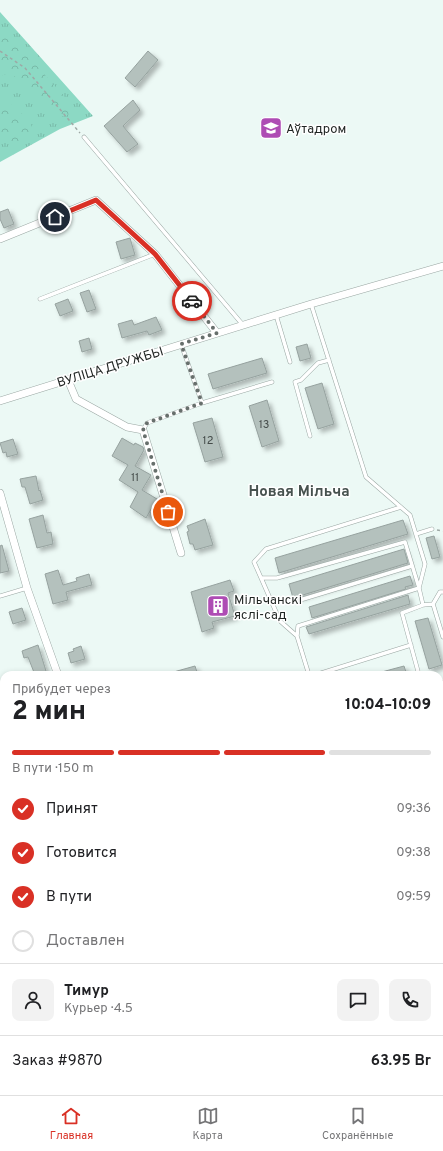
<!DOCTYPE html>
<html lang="ru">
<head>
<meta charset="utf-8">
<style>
	body { margin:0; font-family:Overpass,sans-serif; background:#f2f2f2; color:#202124; height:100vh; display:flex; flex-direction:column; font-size:15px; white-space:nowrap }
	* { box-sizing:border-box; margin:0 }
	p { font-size:13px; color:#757577 }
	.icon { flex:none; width:22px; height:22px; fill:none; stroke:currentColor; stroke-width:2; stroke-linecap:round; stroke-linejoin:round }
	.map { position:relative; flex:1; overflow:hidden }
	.side { position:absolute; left:0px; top:671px; width:443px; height:424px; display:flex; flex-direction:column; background:#fff; border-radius:12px 12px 0 0; box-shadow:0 2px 6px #0003 }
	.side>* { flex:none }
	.pin { position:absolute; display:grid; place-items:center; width:34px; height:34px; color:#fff; margin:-17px; border:2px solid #fff; border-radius:50%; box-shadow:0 1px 4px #0007 }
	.courier { position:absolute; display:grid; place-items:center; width:40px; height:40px; margin:-20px; border:3px solid #d93025; border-radius:50%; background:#fff; color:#222; box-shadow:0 1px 5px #0007 }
	.overview em { font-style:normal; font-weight:800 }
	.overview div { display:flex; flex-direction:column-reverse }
	.overview { display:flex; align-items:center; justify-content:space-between; height:68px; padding:0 12px }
	h1 { font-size:26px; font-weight:800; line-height:30px }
	.bar { display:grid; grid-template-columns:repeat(4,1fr); gap:6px 4px; align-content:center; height:48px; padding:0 12px }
	.bar i { height:5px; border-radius:3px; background:#e0e0e0 }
	.bar .on { background:#d93025 }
	.bar p { grid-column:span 4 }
	.line { display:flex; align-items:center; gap:10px; padding:0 12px; border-top:1px solid #e0e0e0 }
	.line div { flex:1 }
	.round { display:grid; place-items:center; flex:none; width:42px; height:42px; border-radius:8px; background:#f2f2f2 }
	ol { padding:0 12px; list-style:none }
	li { display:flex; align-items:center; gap:12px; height:44px }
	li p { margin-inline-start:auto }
	li .icon { padding:4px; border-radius:50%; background:#d93025; color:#fff; stroke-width:4 }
	li:last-child { color:#757577 }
	li i { width:22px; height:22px; border:2px solid #e0e0e0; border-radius:50% }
	.menu { display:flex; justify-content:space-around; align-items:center; height:56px; border-top:1px solid #e0e0e0; background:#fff; font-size:11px; color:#757577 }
	.menu a { display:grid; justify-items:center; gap:2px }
	.menu .on { color:#d93025 }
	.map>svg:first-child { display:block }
	.grass { fill:url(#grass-tufts) }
	.forest { fill:url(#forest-crowns) }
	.building { fill:#b4c1bd; stroke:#96a29f; filter:url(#shadow) }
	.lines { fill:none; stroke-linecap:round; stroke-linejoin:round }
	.service-casing { stroke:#9aa7a3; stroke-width:4.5 }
	.minor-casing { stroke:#9aa7a3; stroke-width:8 }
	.tertiary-casing { stroke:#9aa7a3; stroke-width:10 }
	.path { stroke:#9ea8a5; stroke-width:1.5; stroke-dasharray:3 3; stroke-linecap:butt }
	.service { stroke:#fff; stroke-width:3.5 }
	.minor { stroke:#fff; stroke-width:7 }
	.tertiary { stroke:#fff; stroke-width:9 }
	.done { stroke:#676f6c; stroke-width:4; stroke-dasharray:0 7.2 }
	.route { stroke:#d93025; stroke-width:5 }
	.labels { text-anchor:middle; stroke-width:3; stroke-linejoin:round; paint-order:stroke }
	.number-label { font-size:11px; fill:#444b49 }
	.poi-label { font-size:13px; fill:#1f2422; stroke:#fff; text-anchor:start }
	.street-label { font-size:13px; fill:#1f2422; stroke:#fff }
	.quarter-label { font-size:15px; font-weight:bold; fill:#47524f; stroke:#fff }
</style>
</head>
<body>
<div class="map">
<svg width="443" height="1095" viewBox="0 0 443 1095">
	<defs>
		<pattern id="grass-tufts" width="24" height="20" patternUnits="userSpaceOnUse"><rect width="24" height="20" fill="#8cd9c4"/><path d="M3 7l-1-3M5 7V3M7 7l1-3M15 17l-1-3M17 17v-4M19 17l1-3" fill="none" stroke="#78baa8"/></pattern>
		<pattern id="forest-crowns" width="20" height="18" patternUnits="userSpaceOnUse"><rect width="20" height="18" fill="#8cd9c4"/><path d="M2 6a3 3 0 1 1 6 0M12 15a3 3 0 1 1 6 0" fill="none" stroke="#78baa8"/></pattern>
		<filter id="shadow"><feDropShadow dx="3.5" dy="3.5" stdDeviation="2" flood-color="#0004"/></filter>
	</defs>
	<rect width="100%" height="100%" fill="#ecf9f5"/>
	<path class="grass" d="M0 12 93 116 60 129 0 162Z"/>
	<path class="forest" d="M0 25 71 104C75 114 61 120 53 114 49 111 46 106 43 102 39 98 34 96 30 92 22 85 13 67 0 77Z
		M0 95C8 105 55 130 19 141 12 143 6 140 0 141Z"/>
	<path class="building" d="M148 51 158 60 135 87 125 78Z
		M133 100 140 110 123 126 138 144 127 152 104 126Z
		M8 209 14 224 4 228 0 219V212Z
		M130 238 135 255 121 259 116 242Z
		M89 290 96 309 87 312 80 293Z
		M68 299 73 311 60 316 55 304Z
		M156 317 162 330 149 335 147 331 122 338 118 324 132 320 134 325Z
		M89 338 92 349 82 352 79 341Z
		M307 344 311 358 300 361 296 347Z
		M262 358 267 373 213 389 208 374Z
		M322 383 334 424 318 429 305 388Z
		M267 400 279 441 262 447 249 406Z
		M212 418 223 457 205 462 193 423Z
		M122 438 134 445 135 443 143 447 144 450 135 466 151 475 142 490 157 499 146 518 130 507 138 492 119 480 128 465 112 456Z
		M13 439 18 454 7 457 6 452 3 453 0 443Z
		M36 476 39 491 40 490 43 500 30 504 25 487H22L20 479Z
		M43 515 47 533 51 532 53 544 37 548 29 519Z
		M205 519 213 545 195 550 193 544H190L187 532 189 531 187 526Z
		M403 520 408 534 279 573 275 558Z
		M434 536 440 557 432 559 426 538Z
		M2 545 9 571 0 573V546Z
		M404 549 408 563 293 598 289 584Z
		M58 570 63 585 77 581 76 578 89 574 92 585 66 592 68 600 53 604 45 574Z
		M410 576 413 585 405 587 406 589 312 618 309 607Z
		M230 580 234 591 228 593 235 616 212 622 214 628 202 632 191 592Z
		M408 595 410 604 309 634 306 627Z
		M22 608 26 620 13 624 9 612Z
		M428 618 442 665 429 669 415 621Z
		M38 645 46 671 35 675 28 657 24 658 22 651Z
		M81 646 85 659 71 663 68 653 74 651 73 649Z
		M195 666 198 675H171L170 673Z
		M404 666 407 675H378V673Z"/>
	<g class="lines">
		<g class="service-casing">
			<path id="service" d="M84 137 243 325
				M40 299 155 254
				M311 304 366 477 410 515 425 564 419 588 423 605
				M276 315 290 362
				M181 344 202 403 272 382
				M143 430 147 423 202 403
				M310 436 295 382 301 380 318 363 329 360
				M416 534 432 529
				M261 578H277L405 542 419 588 298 626 297 636
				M0 596 27 588
				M300 600 412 566
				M433 604 440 592H443
				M309 675 297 636 280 621 254 562 266 549 401 507
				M315 675 411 645
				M419 675 402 613 423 605 433 604 443 637
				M439 758 443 757"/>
		</g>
		<g class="minor-casing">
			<path id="minor" d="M0 239 96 200 155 254 217 333
				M68 380 76 399 127 427 143 430 181 553
				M0 401 311 304 443 266
				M0 493 27 588 58 675
				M439 864 443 861
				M0 1073 4 1071
				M127 1091 128 1095"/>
		</g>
		<g class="tertiary-casing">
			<path id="tertiary" d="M439 686 443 685
				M0 822 4 821"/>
		</g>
		<path class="path" d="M0 51 25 68 80 133
			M437 530 443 531"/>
		<use href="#service" class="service"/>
		<use href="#minor" class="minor"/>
		<use href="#tertiary" class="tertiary"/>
	</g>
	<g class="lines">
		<path class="done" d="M168 512 143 430 147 423 202 403 181 344 217 333 192 301"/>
		<path class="route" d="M55 217 96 200 155 254 192 301"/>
	</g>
	<defs>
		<g id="school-square" transform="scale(1.15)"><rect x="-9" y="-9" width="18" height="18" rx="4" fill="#ae4cb4" stroke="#fff"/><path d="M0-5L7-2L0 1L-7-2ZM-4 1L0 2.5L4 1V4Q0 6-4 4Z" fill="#fff"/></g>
		<g id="building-square" transform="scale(1.15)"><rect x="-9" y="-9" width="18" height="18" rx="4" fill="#ae4cb4" stroke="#fff"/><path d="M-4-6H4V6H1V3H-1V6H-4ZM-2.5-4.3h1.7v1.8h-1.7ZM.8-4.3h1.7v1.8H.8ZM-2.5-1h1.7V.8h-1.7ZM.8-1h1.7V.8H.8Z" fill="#fff"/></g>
	</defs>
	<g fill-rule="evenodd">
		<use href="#school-square" x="271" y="128"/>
		<use href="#building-square" x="218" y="606"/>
	</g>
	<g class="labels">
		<g class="number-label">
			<text x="264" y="428">13</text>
			<text x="208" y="444">12</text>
			<text x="135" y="481">11</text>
		</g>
		<g class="poi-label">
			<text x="286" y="133">Аўтадром</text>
			<text x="234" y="604">Мільчанскі<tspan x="234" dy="15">яслі-сад</tspan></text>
		</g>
		<g class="street-label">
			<text transform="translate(110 366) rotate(-17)" y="5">ВУЛІЦА ДРУЖБЫ</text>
		</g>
		<g class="quarter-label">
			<text x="299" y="496">Новая Мільча</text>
		</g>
	</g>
</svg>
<div class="pin" style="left:168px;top:512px;background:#ea580c"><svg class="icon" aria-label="bag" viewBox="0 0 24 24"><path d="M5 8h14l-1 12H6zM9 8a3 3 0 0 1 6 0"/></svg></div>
<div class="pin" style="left:55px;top:217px;background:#1f2937"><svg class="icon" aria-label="home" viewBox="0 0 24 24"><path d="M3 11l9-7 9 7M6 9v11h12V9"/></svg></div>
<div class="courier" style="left:192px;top:301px"><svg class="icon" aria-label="car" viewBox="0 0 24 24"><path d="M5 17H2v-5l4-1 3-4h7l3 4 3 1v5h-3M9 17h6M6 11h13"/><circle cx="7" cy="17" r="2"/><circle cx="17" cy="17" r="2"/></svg></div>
<section class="side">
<div class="overview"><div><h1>2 мин</h1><p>Прибудет через</p></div><em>10:04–10:09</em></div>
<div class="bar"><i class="on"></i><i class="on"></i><i class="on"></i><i></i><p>В пути · 150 m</p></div>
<ol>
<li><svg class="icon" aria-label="check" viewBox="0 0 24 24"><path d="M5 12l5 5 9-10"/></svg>Принят<p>09:36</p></li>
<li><svg class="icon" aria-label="check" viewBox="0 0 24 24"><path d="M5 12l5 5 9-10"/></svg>Готовится<p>09:38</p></li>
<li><svg class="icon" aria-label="check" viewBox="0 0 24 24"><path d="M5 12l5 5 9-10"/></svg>В пути<p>09:59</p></li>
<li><i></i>Доставлен</li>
</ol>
<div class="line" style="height:72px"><a class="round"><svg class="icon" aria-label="person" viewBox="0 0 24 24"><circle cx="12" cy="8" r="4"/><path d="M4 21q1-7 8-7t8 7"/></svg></a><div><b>Тимур</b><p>Курьер · 4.5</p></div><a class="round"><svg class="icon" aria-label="chat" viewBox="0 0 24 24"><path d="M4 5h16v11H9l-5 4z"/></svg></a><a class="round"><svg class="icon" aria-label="phone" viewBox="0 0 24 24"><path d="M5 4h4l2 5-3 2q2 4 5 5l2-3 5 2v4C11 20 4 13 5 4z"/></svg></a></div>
<div class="line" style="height:52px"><div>Заказ #9870</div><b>63.95 Br</b></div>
</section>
</div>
<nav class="menu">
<a class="on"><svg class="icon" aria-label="home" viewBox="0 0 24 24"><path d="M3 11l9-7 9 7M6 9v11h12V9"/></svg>Главная</a>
<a><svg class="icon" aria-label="map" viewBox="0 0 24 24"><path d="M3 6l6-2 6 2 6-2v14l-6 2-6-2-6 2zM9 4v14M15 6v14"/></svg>Карта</a>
<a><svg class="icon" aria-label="saved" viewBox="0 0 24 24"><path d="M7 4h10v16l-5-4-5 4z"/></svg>Сохранённые</a>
</nav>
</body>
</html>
